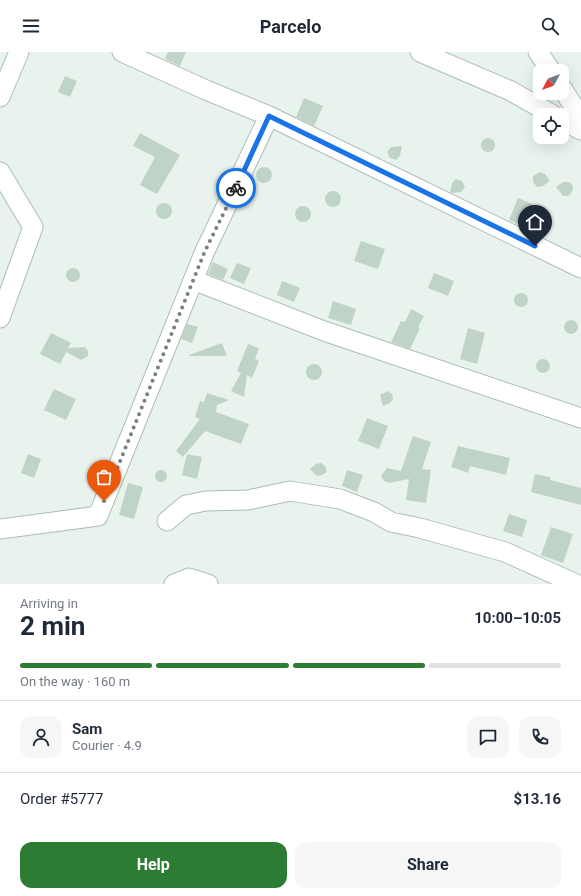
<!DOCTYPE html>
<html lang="en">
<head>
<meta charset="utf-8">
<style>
	body { margin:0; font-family:Roboto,sans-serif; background:#f6f6f7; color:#1f2937; height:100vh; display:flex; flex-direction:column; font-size:15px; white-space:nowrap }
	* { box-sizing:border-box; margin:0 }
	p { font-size:13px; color:#747a83 }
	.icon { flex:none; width:22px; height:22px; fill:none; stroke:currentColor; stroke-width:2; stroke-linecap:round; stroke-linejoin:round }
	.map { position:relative; height:532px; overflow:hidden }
	.panel { display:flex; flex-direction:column; background:#fff; flex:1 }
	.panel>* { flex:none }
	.needle { width:26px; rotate:229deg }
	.controls { position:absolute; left:533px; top:12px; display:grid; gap:8px }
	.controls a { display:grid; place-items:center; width:36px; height:36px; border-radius:8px; background:#fff; box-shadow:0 4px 16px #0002; font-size:20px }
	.pin { position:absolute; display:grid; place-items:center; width:34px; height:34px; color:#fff; margin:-41px -17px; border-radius:50% 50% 50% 0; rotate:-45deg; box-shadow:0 0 4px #0007 }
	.pin .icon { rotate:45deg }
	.courier { position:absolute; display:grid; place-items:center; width:40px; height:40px; margin:-20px; border:3px solid #1a73e8; border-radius:50%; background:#fff; color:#222; box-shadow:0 1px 5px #0007 }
	.summary em { font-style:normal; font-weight:700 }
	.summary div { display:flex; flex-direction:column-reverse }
	.summary { display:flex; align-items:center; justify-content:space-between; height:68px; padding:0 20px }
	h1 { font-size:26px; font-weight:700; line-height:30px }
	.bar { display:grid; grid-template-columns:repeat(4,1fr); gap:6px 4px; align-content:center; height:48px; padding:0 20px }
	.bar i { height:5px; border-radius:3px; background:#e0e1e3 }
	.bar .current { background:#2d7c34 }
	.bar p { grid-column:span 4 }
	.line { display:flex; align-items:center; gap:10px; padding:0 20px; border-top:1px solid #e0e1e3 }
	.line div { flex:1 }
	.round { display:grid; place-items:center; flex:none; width:42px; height:42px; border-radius:12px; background:#f6f6f7 }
	.action { display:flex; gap:8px; margin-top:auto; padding:8px 20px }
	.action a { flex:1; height:46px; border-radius:12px; background:#2d7c34; color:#fff; font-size:16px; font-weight:700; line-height:46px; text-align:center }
	.action a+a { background:#f6f6f7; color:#1f2937 }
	header { display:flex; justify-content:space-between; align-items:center; height:52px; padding:0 20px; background:#fff; font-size:18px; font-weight:700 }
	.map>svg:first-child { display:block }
	.building { fill:#c0d3c7 }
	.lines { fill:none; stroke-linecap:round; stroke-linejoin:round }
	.minor-casing { stroke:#adbdb3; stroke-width:21 }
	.minor { stroke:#fff; stroke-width:19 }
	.done { stroke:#76837b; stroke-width:4; stroke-dasharray:0 7.2 }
	.route { stroke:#1a73e8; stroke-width:5 }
</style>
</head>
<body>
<header><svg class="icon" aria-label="menu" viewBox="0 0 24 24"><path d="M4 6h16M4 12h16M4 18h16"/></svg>Parcelo<svg class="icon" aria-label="search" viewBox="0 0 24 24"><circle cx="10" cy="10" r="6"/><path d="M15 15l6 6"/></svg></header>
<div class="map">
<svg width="581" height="532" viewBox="0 0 581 532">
	<rect width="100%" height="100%" fill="#e9f3ee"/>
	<path class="building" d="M168 0H186L180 14 165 7Z
		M65 24 77 29 70 45 58 40Z
		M304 46 323 54 314 74 296 65Z
		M140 81 180 103 157 142 140 133 155 105 133 94Z
		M481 93a7 7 0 1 1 14 0a7 7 0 1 1-14 0Z
		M402 94 400 104 396 108 390 106 387 100 391 95Z
		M256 123a8 8 0 1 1 16 0a8 8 0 1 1-16 0Z
		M540 120 545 122 550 129 543 134 537 135 533 130V124Z
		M456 127 462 129 465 135 461 140 452 141 450 140 452 131Z
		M563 130H569L573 134 572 140 568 144H563L556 135Z
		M325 147a8 8 0 1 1 16 0a8 8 0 1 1-16 0Z
		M518 146 532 152 530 156 541 165 544 173 536 177 522 174 509 168Z
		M156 159a8 8 0 1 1 16 0a8 8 0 1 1-16 0Z
		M295 162a8 8 0 1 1 16 0a8 8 0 1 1-16 0Z
		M361 189 385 197 378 217 354 209Z
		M213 210 228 217 223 228 208 222Z
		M237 211 251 216 244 232 230 226Z
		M66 223a7 7 0 1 1 14 0a7 7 0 1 1-14 0Z
		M434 221 454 229 448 244 428 236Z
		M282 229 300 236 294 250 277 243Z
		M514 248a7 7 0 1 1 14 0a7 7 0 1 1-14 0Z
		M333 249 356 257 351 273 328 266Z
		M411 257 424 264 418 275 420 276 410 297 391 290 401 269 405 270Z
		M564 275a7 7 0 1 1 14 0a7 7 0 1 1-14 0Z
		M187 272 198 275 192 291 181 287Z
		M468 276 485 281 477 312 460 307Z
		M51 281 71 291 68 296 85 295 88 299V304L81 308 66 300 60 312 40 302Z
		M222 291 227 304H190L189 303Z
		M248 292 259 296 255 307 259 309 252 326 247 323 244 345 231 339 241 321 237 319Z
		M536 314a7 7 0 1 1 14 0a7 7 0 1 1-14 0Z
		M306 320a8 8 0 1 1 16 0a8 8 0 1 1-16 0Z
		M54 337 76 347 66 368 44 358Z
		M388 339 392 342 393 347 390 351 383 354 380 343Z
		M207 341 229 348 217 353 216 360 249 372 241 392 205 379 183 405 176 399 200 367 195 365 200 349 204 350Z
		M367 366 388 374 379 397 358 389Z
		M413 384 431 390 422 417 431 418 426 451 406 448 409 427 389 431 384 429 381 424 387 416 401 419Z
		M458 394 510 406 506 423 470 414 468 421 451 415Z
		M28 402 41 407 34 426 21 421Z
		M187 402 202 405 197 427 182 423Z
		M321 411 325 414 327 420 322 423 317 424 310 417 316 412Z
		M155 424a6 6 0 1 1 12 0a6 6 0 1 1-12 0Z
		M347 418 363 423 357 440 342 434Z
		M535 422 550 425V428L581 436V453L531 440Z
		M128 431 143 435 134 467 119 463Z
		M509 462 527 468 522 485 503 479Z
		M551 475 573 482 563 511 541 503Z"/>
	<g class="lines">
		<g class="minor-casing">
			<path id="minor" d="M122 0 206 38 269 64 581 216
				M420 0 511 39 553 63
				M538 0 551 19
				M562 36 581 66
				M0 45 19 0
				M562 68 581 78
				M0 120 33 175 0 266
				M193 228 324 279 581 366
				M167 469 186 453 206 449 248 448 290 439 340 447 374 460 391 470 420 476 505 500 576 532
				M0 477 98 464 205 199 269 64
				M174 532 189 526 208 532"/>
		</g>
		<use href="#minor" class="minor"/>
	</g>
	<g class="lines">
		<path class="done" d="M104 449 205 199 236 136"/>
		<path class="route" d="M236 136 269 64 535 194"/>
	</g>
</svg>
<div class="controls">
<a><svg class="needle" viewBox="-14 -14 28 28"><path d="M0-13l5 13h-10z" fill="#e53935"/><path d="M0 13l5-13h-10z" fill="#747a83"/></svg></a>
<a><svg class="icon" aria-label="locate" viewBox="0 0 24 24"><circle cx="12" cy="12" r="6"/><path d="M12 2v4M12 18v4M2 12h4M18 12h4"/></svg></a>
</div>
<div class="pin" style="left:104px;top:449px;background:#ea580c"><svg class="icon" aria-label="bag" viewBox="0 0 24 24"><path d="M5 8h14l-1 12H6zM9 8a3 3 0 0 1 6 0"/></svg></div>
<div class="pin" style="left:535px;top:194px;background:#1f2937"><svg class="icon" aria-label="home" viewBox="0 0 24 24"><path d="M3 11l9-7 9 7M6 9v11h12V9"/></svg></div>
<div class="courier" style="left:236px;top:136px"><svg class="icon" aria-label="bike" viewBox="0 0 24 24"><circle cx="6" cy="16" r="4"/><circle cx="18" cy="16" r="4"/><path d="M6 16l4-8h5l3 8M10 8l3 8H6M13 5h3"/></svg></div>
</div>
<section class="panel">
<div class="summary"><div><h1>2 min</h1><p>Arriving in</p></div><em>10:00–10:05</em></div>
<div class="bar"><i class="current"></i><i class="current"></i><i class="current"></i><i></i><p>On the way · 160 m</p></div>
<div class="line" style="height:72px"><a class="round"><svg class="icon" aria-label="person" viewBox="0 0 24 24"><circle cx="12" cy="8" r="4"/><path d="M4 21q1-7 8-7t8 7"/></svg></a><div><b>Sam</b><p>Courier · 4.9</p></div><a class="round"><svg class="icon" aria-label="chat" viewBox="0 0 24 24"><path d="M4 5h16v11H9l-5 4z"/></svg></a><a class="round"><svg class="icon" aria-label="phone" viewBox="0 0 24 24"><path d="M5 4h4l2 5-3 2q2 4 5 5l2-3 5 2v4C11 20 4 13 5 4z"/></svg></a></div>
<div class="line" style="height:52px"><div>Order #5777</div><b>$13.16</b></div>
<div class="action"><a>Help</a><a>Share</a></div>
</section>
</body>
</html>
